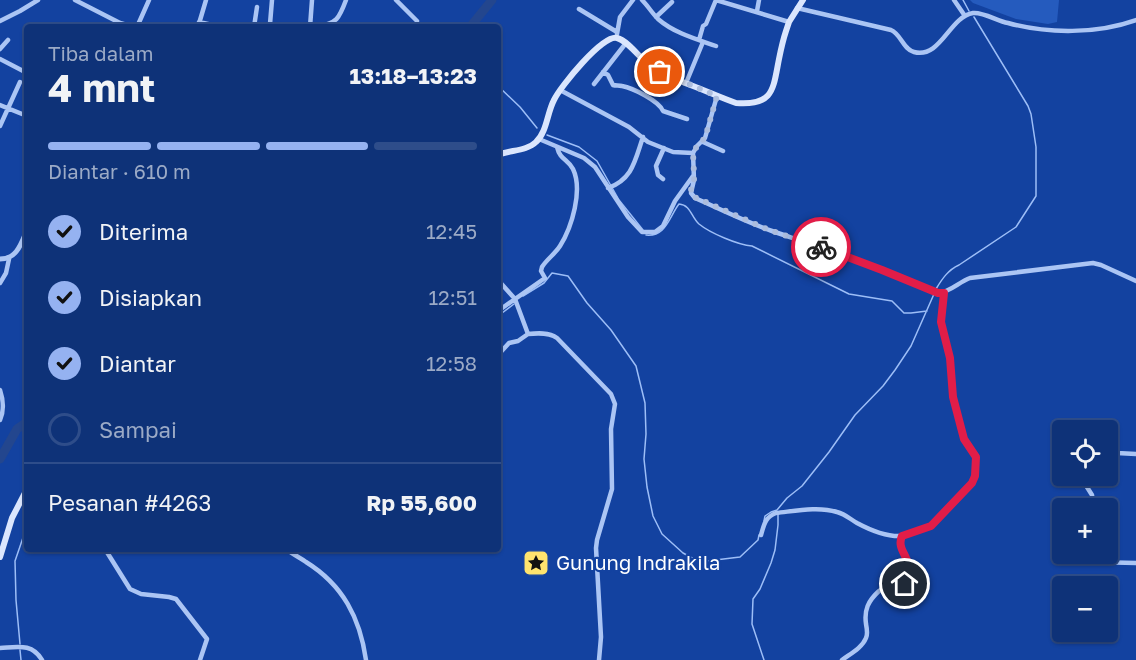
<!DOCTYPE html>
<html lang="id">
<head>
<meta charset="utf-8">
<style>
	body { margin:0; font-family:"Golos Text",sans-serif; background:#173a7d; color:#f1f3f6; height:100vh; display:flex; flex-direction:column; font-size:22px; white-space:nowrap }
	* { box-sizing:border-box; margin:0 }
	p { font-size:20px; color:#9baac6 }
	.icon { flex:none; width:33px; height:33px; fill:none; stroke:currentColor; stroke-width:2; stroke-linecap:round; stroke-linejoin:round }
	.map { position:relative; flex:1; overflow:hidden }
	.side { position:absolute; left:24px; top:24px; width:477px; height:528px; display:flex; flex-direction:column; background:#0e3278; border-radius:6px; box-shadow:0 2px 4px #0004,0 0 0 2px #2e4d8a }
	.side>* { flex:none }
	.controls { position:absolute; left:1052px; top:420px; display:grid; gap:12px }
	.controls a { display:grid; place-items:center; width:66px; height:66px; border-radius:6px; background:#0e3278; box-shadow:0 2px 4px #0004,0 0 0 2px #2e4d8a; font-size:30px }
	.pin { position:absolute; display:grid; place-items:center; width:51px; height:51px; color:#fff; margin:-26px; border:3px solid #fff; border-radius:50%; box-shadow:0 2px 6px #0007 }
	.courier { position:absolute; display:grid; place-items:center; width:60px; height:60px; margin:-30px; border:4px solid #e11d48; border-radius:50%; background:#fff; color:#222; box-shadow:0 2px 8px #0007 }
	.head em { font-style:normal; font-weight:700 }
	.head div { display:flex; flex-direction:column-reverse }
	.head { display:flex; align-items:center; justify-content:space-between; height:102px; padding:0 24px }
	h1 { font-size:39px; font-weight:700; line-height:45px }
	.bar { display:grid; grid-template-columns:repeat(4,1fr); gap:9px 6px; align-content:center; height:72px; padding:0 24px }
	.bar i { height:8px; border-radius:4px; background:#2e4d8a }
	.bar .on { background:#95b2f1 }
	.bar p { grid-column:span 4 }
	.line { display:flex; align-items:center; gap:15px; padding:0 24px; border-top:2px solid #2e4d8a }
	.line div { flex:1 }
	ol { padding:0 24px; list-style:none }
	li { display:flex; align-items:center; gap:18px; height:66px }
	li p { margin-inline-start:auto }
	li .icon { padding:6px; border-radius:50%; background:#95b2f1; color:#111; stroke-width:4 }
	li:last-child { color:#9baac6 }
	li i { width:33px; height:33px; border:3px solid #2e4d8a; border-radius:50% }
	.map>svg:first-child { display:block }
	.green { fill:#255bbe }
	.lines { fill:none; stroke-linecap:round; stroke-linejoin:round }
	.stream { stroke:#9dbef7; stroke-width:1.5 }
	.river { stroke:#23468e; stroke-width:9 }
	.minor { stroke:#abc5f4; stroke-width:4.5 }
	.tertiary { stroke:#abc5f4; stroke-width:5 }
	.secondary { stroke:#dbe6fd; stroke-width:6 }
	.done { stroke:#acbdde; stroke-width:6; stroke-dasharray:0 10.8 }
	.route { stroke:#e11d48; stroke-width:8 }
	.labels { text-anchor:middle; stroke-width:4.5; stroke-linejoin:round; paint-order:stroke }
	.poi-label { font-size:20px; fill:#fff; stroke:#1342a0; text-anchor:start }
</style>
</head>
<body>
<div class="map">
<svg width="1136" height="660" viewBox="0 0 1136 660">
	<rect width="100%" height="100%" fill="#1342a0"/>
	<path class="green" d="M970 0H1059L1057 22 1048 24 1016 19 973 3Z"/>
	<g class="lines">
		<path class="stream" d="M963 0 969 11
			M498 86 520 107 537 128
			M547 135 579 147 597 161 619 200 643 230
			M646 235C666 237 669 217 679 204 691 205 691 217 699 224 710 233 738 245 752 246L849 294 892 301 904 313H911L927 311
			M936 289C942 279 948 270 959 265L1016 227 1036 196V147L1031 114 1028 106 974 17
			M523 296 544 283 552 273 568 276 587 303 611 330 636 366 645 403 646 434 644 459 647 487 653 516 662 534 683 553 696 560 707 561 740 557 758 540 759 535
			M498 316 514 304
			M764 521 765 516 771 512 777 510 787 498 802 486 829 452 855 415 883 386 895 370 911 346 934 294
			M20 644 16 600 15 561 27 526
			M20 650 21 660
			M764 660 752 624 753 599 760 589 771 563 775 550 778 525V515"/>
		<path class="river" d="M470 27 492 0
			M0 459 17 429 27 422"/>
		<path class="minor" d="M75 0 120 23 134 27
			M396 0 417 21
			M642 0C648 6 652 13 658 19 674 33 696 39 716 46
			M954 0 965 16
			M797 8 891 30C901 34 903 49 914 52 941 59 949 17 973 13 984 12 997 21 1008 23 1048 34 1097 34 1136 20
			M579 9 617 32
			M757 11 759 0
			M656 17 672 2
			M0 21 20 11 38 0
			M199 22 221 27
			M270 24 272 0
			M137 27 149 0
			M198 27 206 0
			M254 27 257 7
			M310 27 312 0
			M317 27C337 23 339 19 346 0
			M617 34 620 17 633 0
			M699 40 703 26 706 24 716 0 789 22
			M0 49 8 40
			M0 59 27 73
			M603 72 608 75 613 85C616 86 619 85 622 86 633 88 659 101 663 111L687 119
			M686 83 703 42
			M594 84 626 43
			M560 90 629 127 648 142 673 152 693 153
			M717 96 705 138 697 146 693 153 694 180 691 193 695 198C720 209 746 222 772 231 828 250 884 268 938 293 949 293 959 282 970 278L1093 263 1101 265 1136 281
			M0 105 27 116
			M0 126 20 82
			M539 139 584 158 595 167 628 217 642 232H655L663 226 675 201 693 176
			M703 142 723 151
			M663 179 658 175 656 166 664 148
			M608 188C633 179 635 160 643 137
			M498 280 515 299 528 334C537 333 549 332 557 338L611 394 615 404 611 429 612 489 597 540 596 548 601 637 599 660
			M0 283 6 273 9 259
			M498 311 545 278 541 271 542 267C547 259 555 254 560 246 572 227 583 190 573 169 568 159 560 160 557 147
			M498 355 509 343 518 341 528 334
			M0 390C3 399 4 411 0 420
			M1107 449 1117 453 1136 454
			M1080 476 1092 495 1094 508
			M761 535C764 525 765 517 776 513 795 511 818 506 837 512 845 514 850 519 857 523 870 530 888 537 902 536
			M105 549 130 589 141 594 169 597 176 599 207 639 200 660
			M286 549C292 554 299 557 306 562 343 585 360 618 366 660
			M1085 554 1088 561 1093 562 1136 563
			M0 648C18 647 32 643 42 660
			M842 660C850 654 862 648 866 638 868 634 867 629 866 624 864 610 868 601 879 591 890 580 904 601 909 571 911 558 896 549 902 536L927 528 934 523 972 483 975 476 976 457 964 439 952 391 950 358 941 322 944 293"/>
		<path class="tertiary" d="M0 259C17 259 21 244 27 230"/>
		<path class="secondary" d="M498 155C510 150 527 151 536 142 547 132 547 113 554 100 560 87 603 34 617 38 629 41 642 61 652 68 662 74 674 78 685 83 702 89 719 97 736 103 774 106 773 89 779 59 781 49 783 40 786 31L789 22 803 0
			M0 557 12 518 27 489"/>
	</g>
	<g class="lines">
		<path class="done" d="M660 72 717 96 705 138 697 146 693 153 694 174V180L691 189 692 196 769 230 821 247"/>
		<path class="route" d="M821 247 882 270 938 293H944L941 322 950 358 953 397 964 439 976 457 975 476 972 483 931 526 902 536C897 547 906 554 908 564 910 571 907 577 905 584"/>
	</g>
	<defs>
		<g id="sight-square" transform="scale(1.35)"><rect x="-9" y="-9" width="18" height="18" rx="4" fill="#ffe46e" stroke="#1342a0"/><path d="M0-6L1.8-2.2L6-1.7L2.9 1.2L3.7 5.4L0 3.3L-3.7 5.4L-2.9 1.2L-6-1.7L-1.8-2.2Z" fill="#111"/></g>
	</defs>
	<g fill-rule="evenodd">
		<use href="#sight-square" x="536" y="563"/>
	</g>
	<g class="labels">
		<g class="poi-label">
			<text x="556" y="570">Gunung Indrakila</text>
		</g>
	</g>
</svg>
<div class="controls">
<a><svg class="icon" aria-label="locate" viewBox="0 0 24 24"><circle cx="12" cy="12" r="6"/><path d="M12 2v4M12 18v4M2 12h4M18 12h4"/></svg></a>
<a>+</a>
<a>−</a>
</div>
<div class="pin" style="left:660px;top:72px;background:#ea580c"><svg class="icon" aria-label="bag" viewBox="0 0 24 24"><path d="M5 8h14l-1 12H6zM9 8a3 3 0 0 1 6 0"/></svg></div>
<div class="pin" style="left:905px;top:584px;background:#1f2937"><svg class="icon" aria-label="home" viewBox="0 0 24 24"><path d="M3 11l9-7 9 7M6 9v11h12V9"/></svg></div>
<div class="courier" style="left:821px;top:247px"><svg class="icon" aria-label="bike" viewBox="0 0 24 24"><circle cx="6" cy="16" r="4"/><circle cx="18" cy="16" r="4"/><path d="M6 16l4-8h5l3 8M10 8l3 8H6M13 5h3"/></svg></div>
<section class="side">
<div class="head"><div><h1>4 mnt</h1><p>Tiba dalam</p></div><em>13:18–13:23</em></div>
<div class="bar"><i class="on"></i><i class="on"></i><i class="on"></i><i></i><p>Diantar · 610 m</p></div>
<ol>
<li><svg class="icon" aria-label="check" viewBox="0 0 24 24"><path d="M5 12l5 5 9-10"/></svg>Diterima<p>12:45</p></li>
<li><svg class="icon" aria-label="check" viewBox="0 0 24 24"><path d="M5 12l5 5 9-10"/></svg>Disiapkan<p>12:51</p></li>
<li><svg class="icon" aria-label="check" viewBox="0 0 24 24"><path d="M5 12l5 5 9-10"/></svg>Diantar<p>12:58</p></li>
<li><i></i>Sampai</li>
</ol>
<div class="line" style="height:78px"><div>Pesanan #4263</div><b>Rp 55,600</b></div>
</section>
</div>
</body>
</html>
